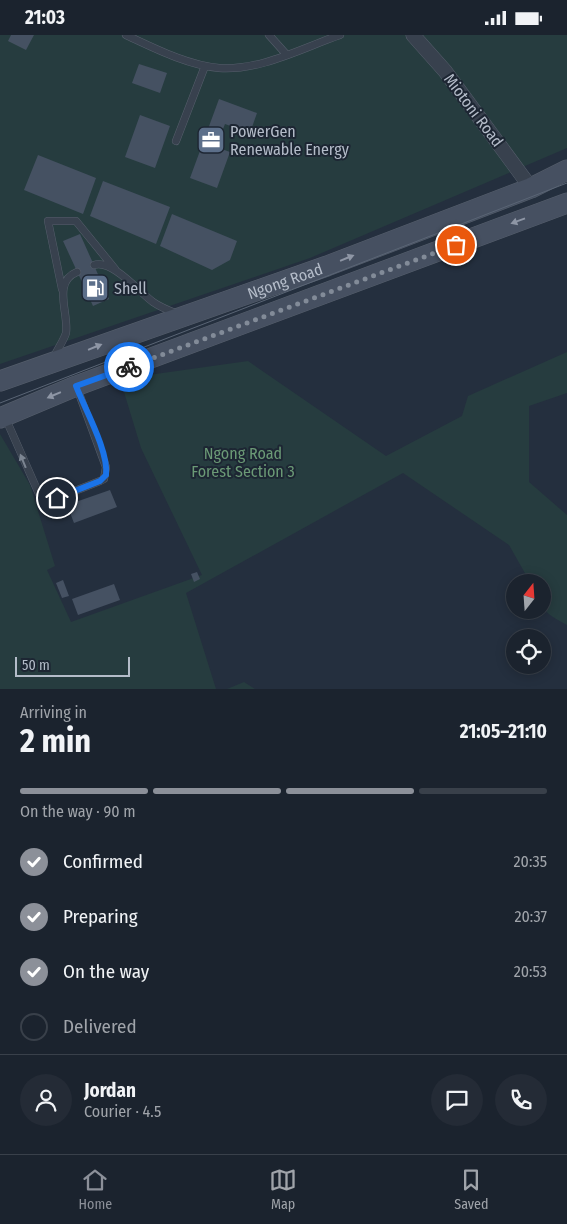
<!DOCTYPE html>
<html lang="en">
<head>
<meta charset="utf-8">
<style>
	body { margin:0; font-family:"Fira Sans Condensed",sans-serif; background:#242b36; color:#f1f3f6; height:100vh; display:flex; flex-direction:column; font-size:19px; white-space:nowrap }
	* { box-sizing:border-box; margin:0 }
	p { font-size:16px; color:#a0a4aa }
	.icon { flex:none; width:28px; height:28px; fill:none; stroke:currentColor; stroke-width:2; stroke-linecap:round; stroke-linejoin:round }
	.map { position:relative; height:654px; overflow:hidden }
	.sheet { display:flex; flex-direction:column; background:#1b232e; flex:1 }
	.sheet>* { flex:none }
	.needle { width:32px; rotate:17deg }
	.tools { position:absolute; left:506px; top:539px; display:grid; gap:10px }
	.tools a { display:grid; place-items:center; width:45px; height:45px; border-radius:50%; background:#1b232e; box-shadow:0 2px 12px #0003,0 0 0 1px #39404a; font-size:25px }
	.scale { position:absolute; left:15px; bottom:12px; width:115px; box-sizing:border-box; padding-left:5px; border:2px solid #b4bcc9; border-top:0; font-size:14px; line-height:18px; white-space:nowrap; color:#b4bcc9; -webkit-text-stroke:4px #1d2633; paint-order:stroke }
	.pin { position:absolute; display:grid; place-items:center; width:42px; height:42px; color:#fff; margin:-21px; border:2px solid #fff; border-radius:50%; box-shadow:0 1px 5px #0007 }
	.courier { position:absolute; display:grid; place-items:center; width:50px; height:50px; margin:-25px; border:4px solid #1a73e8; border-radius:50%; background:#fff; color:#222; box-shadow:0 1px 6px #0007 }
	.overview em { font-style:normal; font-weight:700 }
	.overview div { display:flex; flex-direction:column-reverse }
	.overview { display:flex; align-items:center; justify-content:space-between; height:85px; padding:0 20px }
	h1 { font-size:32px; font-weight:700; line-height:38px }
	.bar { display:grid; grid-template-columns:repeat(4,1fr); gap:8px 5px; align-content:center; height:60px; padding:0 20px }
	.bar i { height:6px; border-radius:4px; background:#39404a }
	.bar .active { background:#8c9099 }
	.bar p { grid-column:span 4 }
	.line { display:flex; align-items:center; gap:12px; padding:0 20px; border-top:1px solid #39404a }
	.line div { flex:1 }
	.round { display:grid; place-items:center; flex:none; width:52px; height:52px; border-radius:26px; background:#242b36 }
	ol { padding:0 20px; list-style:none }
	li { display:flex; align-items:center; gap:15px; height:55px }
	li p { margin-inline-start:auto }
	li .icon { padding:5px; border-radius:50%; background:#8c9099; color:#fff; stroke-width:4 }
	li:last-child { color:#a0a4aa }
	li i { width:28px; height:28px; border:2px solid #39404a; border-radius:50% }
	.status { display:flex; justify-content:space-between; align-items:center; height:35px; padding:0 25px; background:#1b232e; direction:ltr }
	.status svg { height:14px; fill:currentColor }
	.dock { display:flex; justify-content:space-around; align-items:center; height:70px; border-top:1px solid #39404a; background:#1b232e; font-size:14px; color:#a0a4aa }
	.dock a { display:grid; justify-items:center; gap:2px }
	.dock .active { color:#8c9099 }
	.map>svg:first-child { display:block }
	.green { fill:#263c3f }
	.building { fill:#455162 }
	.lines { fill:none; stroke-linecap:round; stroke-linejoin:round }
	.lane-casing { stroke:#565f6c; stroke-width:8 }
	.street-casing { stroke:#565f6c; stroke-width:15 }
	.secondary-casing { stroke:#565f6c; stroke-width:21 }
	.lane { stroke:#38414e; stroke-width:7 }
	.street { stroke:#38414e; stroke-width:14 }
	.secondary { stroke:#465061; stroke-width:20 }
	.tram { stroke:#5a6575; stroke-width:1 }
	.oneway { fill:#8e96a5 }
	.oneway2 { fill:#7c8592 }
	.done { stroke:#828b98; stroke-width:5; stroke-dasharray:0 9 }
	.route { stroke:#1a73e8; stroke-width:6 }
	.labels { text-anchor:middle; stroke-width:4; stroke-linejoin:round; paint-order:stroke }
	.street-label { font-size:16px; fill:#b4bcc9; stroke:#1d2633 }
	.poi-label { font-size:16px; fill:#b4bcc9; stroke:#1d2633; text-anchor:start }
	.park-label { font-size:16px; fill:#6b9a76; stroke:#1d2633 }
</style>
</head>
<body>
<div class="status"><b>21:03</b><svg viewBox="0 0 49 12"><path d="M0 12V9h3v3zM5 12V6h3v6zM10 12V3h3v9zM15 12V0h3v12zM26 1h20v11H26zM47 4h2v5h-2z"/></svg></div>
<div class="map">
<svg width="567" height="654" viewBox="0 0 567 654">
	<rect width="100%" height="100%" fill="#242f3e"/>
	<path class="green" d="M0 0H567V113L310 223 0 329Z
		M567 317V358L529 371V447L567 480V590C541 576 543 576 542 548L530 547 509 510 403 438 186 558 216 654H0V399L30 450 55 531 47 535 71 587 202 540 141 413 120 344 248 326 386 421 462 381 468 361Z
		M244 647 255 654H227Z"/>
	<path class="building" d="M11 0H34L26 15 8 6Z
		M139 29 167 38 160 58 132 48Z
		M219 64 257 78 250 98 225 89 216 112 230 117 217 153 190 143Z
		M140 80 170 91 155 133 125 122Z
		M38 120 96 143 83 179 24 155Z
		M103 146 170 172 156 209 90 181Z
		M172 179 237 206 230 225 212 235 160 211Z
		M80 199 109 264 93 271 63 206Z
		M110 455 117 472 74 488 67 470Z
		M197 537 200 544 194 547 191 539Z
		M63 545 69 561 62 563 56 548Z
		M114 549 120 565 78 580 72 564Z"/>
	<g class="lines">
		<g class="lane-casing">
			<path id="lane" d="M126 0C154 13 187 30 219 33 260 36 302 13 340 0
				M269 0 286 19
				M176 106 205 31
				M94 230C112 224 139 257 153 267 160 272 170 276 178 279
				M62 254 48 186H76L115 234
				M54 322C57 315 64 305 66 298 69 278 52 247 77 237
				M5 382 39 459 52 465 100 446 104 444 106 432 77 353"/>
		</g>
		<g class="street-casing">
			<path id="street" d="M413 0 445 36 531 153"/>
		</g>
		<g class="secondary-casing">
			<g id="secondary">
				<path id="s1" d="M0 346 327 231 531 153 567 135"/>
				<path d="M0 383 76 351 567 168"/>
			</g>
		</g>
		<use href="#lane" class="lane"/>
		<use href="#street" class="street"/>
		<use href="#secondary" class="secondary"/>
		<path class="tram" d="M0 368 567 148"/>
	</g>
	<defs><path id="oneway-solid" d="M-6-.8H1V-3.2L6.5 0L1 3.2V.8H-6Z" transform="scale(1.25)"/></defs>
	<g class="oneway">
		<use href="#oneway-solid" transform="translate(518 186) rotate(160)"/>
		<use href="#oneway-solid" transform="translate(347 223) rotate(-22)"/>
		<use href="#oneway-solid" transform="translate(95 312) rotate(-22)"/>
		<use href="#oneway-solid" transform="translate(54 360) rotate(157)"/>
	</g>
	<use class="oneway2" href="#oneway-solid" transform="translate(23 426) rotate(-112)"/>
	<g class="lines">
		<path class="done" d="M129 332 456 210"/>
		<path class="route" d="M57 463 100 446 106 440C109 417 85 374 76 351L129 332"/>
	</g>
	<defs>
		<g id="office-square" transform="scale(1.4375)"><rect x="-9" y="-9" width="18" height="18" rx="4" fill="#5c6f8a" stroke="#1d2633"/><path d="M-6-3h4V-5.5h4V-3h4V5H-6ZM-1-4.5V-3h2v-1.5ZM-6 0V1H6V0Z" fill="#fff"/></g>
		<g id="fuel-square" transform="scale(1.4375)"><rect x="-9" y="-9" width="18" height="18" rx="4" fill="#5c6f8a" stroke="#1d2633"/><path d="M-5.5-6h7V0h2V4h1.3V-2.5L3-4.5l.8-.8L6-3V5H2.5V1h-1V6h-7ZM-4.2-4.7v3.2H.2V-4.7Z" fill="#fff"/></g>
	</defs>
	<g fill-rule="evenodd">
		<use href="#office-square" x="211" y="105"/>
		<use href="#fuel-square" x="95" y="253"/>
	</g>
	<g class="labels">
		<g class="street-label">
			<text transform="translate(474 75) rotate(53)" y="6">Miotoni Road</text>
			<text dy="6" stroke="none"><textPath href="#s1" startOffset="302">Ngong Road</textPath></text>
		</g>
		<g class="poi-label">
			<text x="230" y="102">PowerGen<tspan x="230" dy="18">Renewable Energy</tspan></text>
			<text x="114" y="259">Shell</text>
		</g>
		<g class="park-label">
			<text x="243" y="424">Ngong Road<tspan x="243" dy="18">Forest Section 3</tspan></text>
		</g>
	</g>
</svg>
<div class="tools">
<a><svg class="needle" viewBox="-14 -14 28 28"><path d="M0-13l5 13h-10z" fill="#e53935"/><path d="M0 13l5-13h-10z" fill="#a0a4aa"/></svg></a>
<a><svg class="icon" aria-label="locate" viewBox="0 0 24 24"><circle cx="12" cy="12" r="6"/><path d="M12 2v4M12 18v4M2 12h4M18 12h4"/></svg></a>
</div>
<div class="scale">50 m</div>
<div class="pin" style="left:456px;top:210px;background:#ea580c"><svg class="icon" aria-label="bag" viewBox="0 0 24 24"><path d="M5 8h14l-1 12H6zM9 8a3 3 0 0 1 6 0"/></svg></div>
<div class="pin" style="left:57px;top:463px;background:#1f2937"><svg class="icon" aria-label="home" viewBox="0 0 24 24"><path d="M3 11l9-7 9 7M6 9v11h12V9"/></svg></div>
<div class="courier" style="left:129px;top:332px"><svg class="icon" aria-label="bike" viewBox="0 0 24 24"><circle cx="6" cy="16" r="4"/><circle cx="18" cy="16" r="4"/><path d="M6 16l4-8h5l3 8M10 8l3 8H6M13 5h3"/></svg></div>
</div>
<section class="sheet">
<div class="overview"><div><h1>2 min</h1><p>Arriving in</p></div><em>21:05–21:10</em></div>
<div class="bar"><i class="active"></i><i class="active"></i><i class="active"></i><i></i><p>On the way · 90 m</p></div>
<ol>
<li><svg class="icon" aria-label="check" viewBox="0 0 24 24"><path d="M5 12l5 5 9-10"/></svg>Confirmed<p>20:35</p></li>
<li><svg class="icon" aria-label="check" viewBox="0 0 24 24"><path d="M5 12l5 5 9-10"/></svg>Preparing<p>20:37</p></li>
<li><svg class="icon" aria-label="check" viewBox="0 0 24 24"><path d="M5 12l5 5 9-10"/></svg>On the way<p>20:53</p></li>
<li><i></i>Delivered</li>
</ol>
<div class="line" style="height:90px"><a class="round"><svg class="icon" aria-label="person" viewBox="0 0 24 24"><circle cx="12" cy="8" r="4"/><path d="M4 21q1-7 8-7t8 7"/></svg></a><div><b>Jordan</b><p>Courier · 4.5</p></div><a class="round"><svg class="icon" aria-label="chat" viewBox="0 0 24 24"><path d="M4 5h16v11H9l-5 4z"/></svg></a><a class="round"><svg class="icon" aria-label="phone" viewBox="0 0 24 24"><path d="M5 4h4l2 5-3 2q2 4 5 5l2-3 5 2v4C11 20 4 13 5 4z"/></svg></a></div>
</section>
<nav class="dock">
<a class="active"><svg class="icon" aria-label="home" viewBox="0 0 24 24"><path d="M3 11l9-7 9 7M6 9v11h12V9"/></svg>Home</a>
<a><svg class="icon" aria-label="map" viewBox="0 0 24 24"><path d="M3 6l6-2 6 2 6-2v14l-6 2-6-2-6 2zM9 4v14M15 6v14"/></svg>Map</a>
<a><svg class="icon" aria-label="saved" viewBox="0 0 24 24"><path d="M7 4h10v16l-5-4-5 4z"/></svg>Saved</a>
</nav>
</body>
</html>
